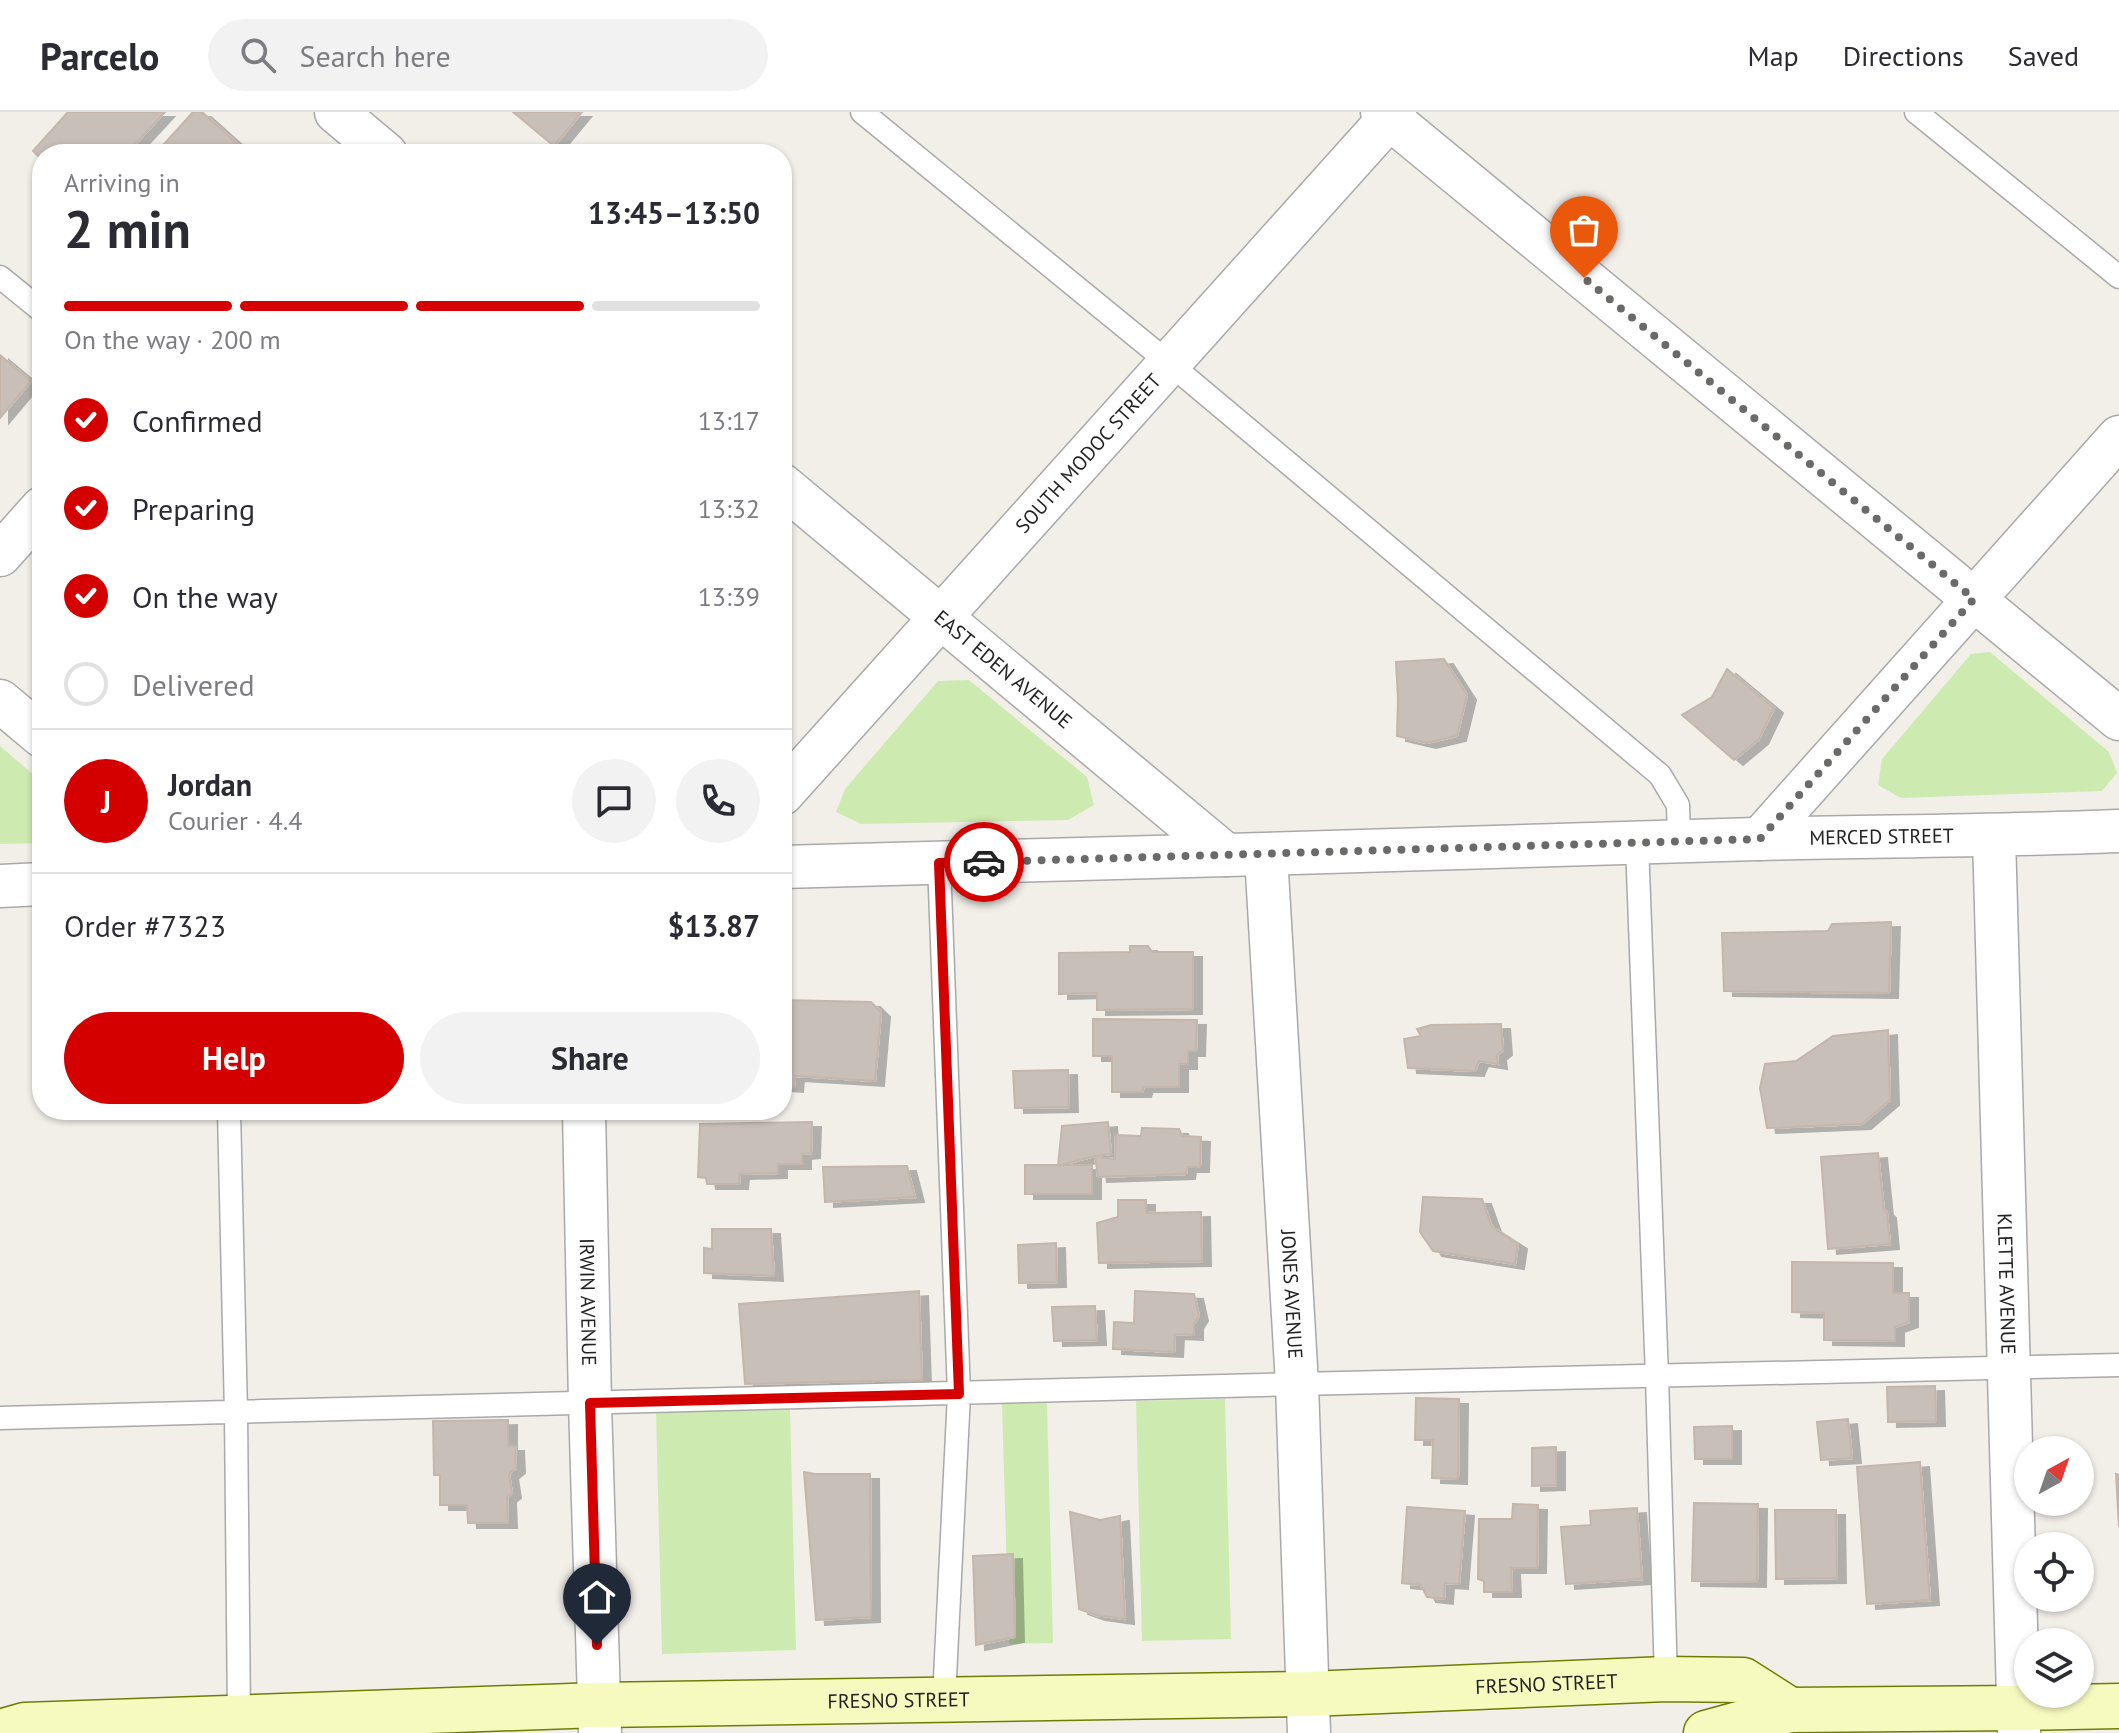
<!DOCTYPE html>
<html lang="en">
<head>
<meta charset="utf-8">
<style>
	body { margin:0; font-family:"PT Sans",sans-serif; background:#f2f2f3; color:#2b2b33; height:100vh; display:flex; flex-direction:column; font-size:30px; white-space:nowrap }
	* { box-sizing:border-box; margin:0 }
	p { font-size:26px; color:#7c7c81 }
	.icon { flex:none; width:44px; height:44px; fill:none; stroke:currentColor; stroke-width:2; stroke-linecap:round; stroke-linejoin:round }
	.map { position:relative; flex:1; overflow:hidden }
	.drawer { position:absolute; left:32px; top:32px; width:760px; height:976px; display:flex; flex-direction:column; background:#fff; border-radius:32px; box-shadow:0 2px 6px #0004 }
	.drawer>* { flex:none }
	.needle { width:52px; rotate:40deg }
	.buttons { position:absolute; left:2014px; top:1324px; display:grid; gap:16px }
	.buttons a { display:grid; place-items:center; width:80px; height:80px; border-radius:50%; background:#fff; box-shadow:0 2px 6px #0004; font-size:40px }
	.pin { position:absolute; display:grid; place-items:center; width:68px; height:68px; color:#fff; margin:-82px -34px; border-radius:50% 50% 50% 0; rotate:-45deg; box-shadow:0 0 8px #0007 }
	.pin .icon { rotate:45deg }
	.courier { position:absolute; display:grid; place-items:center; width:80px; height:80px; margin:-40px; border:6px solid #d40000; border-radius:50%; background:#fff; color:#222; box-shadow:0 2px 10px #0007 }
	.head em { font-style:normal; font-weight:700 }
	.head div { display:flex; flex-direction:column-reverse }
	.head { display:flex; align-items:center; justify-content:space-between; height:136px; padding:0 32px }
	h1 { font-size:52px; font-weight:700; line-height:60px }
	.bar { display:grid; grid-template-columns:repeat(4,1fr); gap:12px 8px; align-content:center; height:96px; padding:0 32px }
	.bar i { height:10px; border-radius:6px; background:#e1e1e2 }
	.bar .active { background:#d40000 }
	.bar p { grid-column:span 4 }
	.line { display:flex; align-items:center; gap:20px; padding:0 32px; border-top:2px solid #e1e1e2 }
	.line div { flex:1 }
	.round { display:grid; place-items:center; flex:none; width:84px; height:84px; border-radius:42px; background:#f2f2f3 }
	ol { padding:0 32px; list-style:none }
	li { display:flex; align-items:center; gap:24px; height:88px }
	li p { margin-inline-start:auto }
	li .icon { padding:8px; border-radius:50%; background:#d40000; color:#fff; stroke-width:4 }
	li:last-child { color:#7c7c81 }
	li i { width:44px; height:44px; border:4px solid #e1e1e2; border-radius:50% }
	.button { display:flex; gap:16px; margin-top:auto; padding:16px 32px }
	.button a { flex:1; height:92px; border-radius:48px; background:#d40000; color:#fff; font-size:32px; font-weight:700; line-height:92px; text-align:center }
	.button a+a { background:#f2f2f3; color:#2b2b33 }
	header { display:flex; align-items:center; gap:48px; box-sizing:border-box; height:112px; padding:0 40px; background:#fff; border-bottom:2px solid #e1e1e2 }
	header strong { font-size:38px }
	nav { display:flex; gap:44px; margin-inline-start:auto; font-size:28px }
	.search { width:560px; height:72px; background:#f2f2f3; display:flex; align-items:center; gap:20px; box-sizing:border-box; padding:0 28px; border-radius:44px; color:#7c7c81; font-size:30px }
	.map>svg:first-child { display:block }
	.grass { fill:#cdebb0 }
	.building { fill:#c7bfb8; stroke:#c4b6ab; stroke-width:2; filter:url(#shadow) }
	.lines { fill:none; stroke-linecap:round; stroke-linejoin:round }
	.service-casing { stroke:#a9a9a9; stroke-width:25 }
	.minor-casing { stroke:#a9a9a9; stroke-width:45 }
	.secondary-casing { stroke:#707d05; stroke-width:47 }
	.service { stroke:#fff; stroke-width:22 }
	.minor { stroke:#fff; stroke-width:42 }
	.secondary { stroke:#f7fabf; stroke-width:44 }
	.done { stroke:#6b6a68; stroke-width:8; stroke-dasharray:0 14.4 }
	.route { stroke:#d40000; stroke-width:10 }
	.labels { text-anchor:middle; stroke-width:6; stroke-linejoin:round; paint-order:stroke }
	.street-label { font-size:20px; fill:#222; stroke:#fff }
</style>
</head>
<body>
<header>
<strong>Parcelo</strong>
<div class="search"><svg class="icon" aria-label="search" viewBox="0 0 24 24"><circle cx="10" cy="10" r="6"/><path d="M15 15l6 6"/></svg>Search here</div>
<nav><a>Map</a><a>Directions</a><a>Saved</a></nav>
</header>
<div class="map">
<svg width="2119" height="1621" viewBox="0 0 2119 1621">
	<defs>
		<filter id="shadow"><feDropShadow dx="9" dy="5" stdDeviation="0" flood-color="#0004"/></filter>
	</defs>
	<rect width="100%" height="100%" fill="#f2efe9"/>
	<path class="grass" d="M1990 540 2109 640 2117 661 2102 679 1901 686 1878 673 1882 647 1971 542Z
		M969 568 1087 665 1094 693 1068 708 861 712 836 700 845 677 938 569Z
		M0 634 42 670V731L0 732Z
		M1225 1287 1231 1527 1142 1529 1136 1289Z
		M1047 1291 1053 1531 1009 1532 1002 1292Z
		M790 1298 796 1538 662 1542 656 1301Z"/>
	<path class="building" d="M68 0H165L126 42H42V48L33 39Z
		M193 0H202L240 34 233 42H155Z
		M513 0H582L554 34Z
		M0 243 31 269 0 306Z
		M1444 547 1467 583 1457 624 1427 631 1397 624 1398 587 1396 550Z
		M1727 557 1774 596 1759 627 1734 648 1682 603 1712 585Z
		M1891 810 1889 881 1724 879 1722 821 1828 819 1832 812Z
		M1130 834H1148L1152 840H1193V897L1097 898V881L1059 882V841L1130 840Z
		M782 888 871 890 881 900 875 969 795 964 794 975 782 974Z
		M1093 907 1197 908 1196 939H1188V952H1179V975H1144L1142 980H1112V944H1093Z
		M1501 912 1503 938 1497 943 1498 952 1479 949 1475 959 1408 956 1404 927 1421 924 1417 917 1431 913Z
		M1888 918 1890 988 1862 1012 1767 1016 1760 976 1765 952 1796 949 1833 924Z
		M1068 958 1069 995 1015 996 1013 959Z
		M812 1010 811 1041 802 1042V1052H778V1061L740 1062 739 1072H707L706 1066 698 1065 700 1012Z
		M1108 1010 1111 1042 1095 1044 1058 1054 1062 1014Z
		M1142 1016 1179 1017 1182 1024 1201 1025 1200 1055H1187L1186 1062 1098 1065 1095 1044 1115 1047 1116 1023 1141 1024Z
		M1878 1041 1884 1098 1887 1101 1890 1132 1828 1137 1821 1045Z
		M1025 1053H1092V1082H1025Z
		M907 1054 915 1085 825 1090 823 1055Z
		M1423 1085 1482 1087 1492 1115 1518 1132 1515 1152 1433 1139 1420 1120Z
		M1118 1088H1146V1101L1201 1100 1202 1149 1099 1151 1097 1111 1118 1105Z
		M712 1117H771L774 1164 704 1161V1136L712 1137Z
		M1056 1131 1057 1170 1019 1171 1018 1133Z
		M1792 1150 1893 1151V1181H1909V1210L1895 1215V1229L1824 1228V1201L1792 1200Z
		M919 1179 922 1268 745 1272 739 1192Z
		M1135 1179 1194 1182 1199 1204 1194 1212V1223L1175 1222 1174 1240 1113 1237 1114 1210 1134 1211Z
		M1095 1194 1097 1228 1054 1229 1052 1195Z
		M1935 1274 1936 1309 1888 1310 1887 1275Z
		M1416 1286 1459 1287 1458 1367 1432 1366 1433 1328H1415Z
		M1848 1307 1852 1346 1821 1348 1817 1310Z
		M508 1308V1334H515L516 1356 509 1362 512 1381 507 1385 508 1411H468L467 1393H440V1363H434L433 1309Z
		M1732 1314V1347H1695L1694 1315Z
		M1556 1335V1373L1532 1374V1336Z
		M1920 1350 1930 1488 1867 1492 1857 1355Z
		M804 1360 815 1362H870L871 1505 816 1508Z
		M2116 1362 2119 1363V1415Z
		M1694 1391 1758 1392 1757 1470 1692 1469Z
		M1513 1392 1538 1393 1537 1456H1511L1512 1480H1484V1469L1478 1467 1479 1407H1512Z
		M1407 1395 1465 1399 1459 1472 1445 1471 1444 1487 1427 1485 1421 1473 1402 1471Z
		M1637 1396 1642 1467 1566 1472 1561 1415 1591 1413 1590 1399Z
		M1775 1398H1836L1837 1466 1776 1467Z
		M1070 1400 1100 1408 1120 1404 1125 1507 1096 1503 1079 1497Z
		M1013 1442 1015 1525 976 1533 973 1444Z"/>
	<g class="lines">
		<g class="service-casing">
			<path id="service" d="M862 0 1169 251 1660 663 1678 693 1679 730
				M1916 0 2119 165
				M0 165 42 199
				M1637 732 1657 1265 1666 1567
				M939 751 959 1282 944 1586
				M229 998 236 1301 239 1606
				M0 1306 1297 1272 2119 1253"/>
		</g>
		<g class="minor-casing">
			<g id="minor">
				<path d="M336 0 386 42"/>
				<path d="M1382 0 2119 607"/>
				<path id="s1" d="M782 373 1226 743"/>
				<path d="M0 443 42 396"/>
				<path d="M0 589 42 624"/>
				<path id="s2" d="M782 682 1395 0"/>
				<path id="s3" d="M1994 724 2019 1621"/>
				<path d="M1760 727 2119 325"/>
				<path id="s4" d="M1266 743 1297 1272 1309 1621"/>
				<path id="s5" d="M782 755C1107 747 1431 737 1756 727 1877 724 1998 724 2119 719"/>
				<path d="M0 774 42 772"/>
				<path id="s6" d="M584 998 590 1291 600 1621"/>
			</g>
		</g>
		<g class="secondary-casing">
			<g id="secondary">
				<path id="s7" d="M0 1620 25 1613 599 1593 1309 1582 1666 1567 1743 1568 1790 1598"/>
				<path d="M1706 1621 1790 1598 2019 1596 2119 1594"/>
			</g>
		</g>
		<use href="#service" class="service"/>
		<use href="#minor" class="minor"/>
		<use href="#secondary" class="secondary"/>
	</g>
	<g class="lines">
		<path class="done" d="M984 750 1760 727 1974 487 1584 166"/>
		<path class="route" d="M597 1533 590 1291 959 1282 939 751 984 750"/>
	</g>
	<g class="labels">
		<g class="street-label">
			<text dy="7" stroke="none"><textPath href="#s2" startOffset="458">SOUTH MODOC STREET</textPath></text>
			<text dy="7" stroke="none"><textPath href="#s1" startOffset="288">EAST EDEN AVENUE</textPath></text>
			<text dy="7" stroke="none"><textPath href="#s5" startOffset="1100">MERCED STREET</textPath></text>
			<text dy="7" stroke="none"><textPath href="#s3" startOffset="448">KLETTE AVENUE</textPath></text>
			<text dy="7" stroke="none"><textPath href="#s4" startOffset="440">JONES AVENUE</textPath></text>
			<text dy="7" stroke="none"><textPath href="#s6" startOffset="192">IRWIN AVENUE</textPath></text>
			<text dy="7" stroke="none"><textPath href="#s7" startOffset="1548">FRESNO STREET</textPath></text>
			<text dy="7" stroke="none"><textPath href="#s7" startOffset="900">FRESNO STREET</textPath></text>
		</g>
	</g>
</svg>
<div class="buttons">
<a><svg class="needle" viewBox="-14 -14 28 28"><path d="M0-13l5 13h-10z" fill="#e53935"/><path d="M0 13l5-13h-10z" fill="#7c7c81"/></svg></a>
<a><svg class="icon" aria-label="locate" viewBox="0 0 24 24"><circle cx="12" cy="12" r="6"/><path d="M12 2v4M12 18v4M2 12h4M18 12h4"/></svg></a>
<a><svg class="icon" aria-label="layers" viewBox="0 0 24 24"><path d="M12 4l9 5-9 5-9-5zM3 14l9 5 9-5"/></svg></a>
</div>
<div class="pin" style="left:1584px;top:166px;background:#ea580c"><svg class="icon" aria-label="bag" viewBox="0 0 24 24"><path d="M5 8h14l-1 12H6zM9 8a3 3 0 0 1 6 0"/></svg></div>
<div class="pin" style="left:597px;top:1533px;background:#1f2937"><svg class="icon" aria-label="home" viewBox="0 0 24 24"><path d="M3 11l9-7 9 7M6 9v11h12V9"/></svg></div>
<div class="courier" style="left:984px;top:750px"><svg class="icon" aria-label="car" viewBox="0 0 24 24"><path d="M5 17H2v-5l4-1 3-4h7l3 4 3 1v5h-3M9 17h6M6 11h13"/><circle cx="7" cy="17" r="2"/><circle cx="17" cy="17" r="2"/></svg></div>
<section class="drawer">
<div class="head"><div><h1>2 min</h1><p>Arriving in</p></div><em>13:45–13:50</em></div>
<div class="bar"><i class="active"></i><i class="active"></i><i class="active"></i><i></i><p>On the way · 200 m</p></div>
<ol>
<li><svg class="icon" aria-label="check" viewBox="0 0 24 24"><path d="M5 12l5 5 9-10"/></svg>Confirmed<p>13:17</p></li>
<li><svg class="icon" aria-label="check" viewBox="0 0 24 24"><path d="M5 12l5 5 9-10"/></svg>Preparing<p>13:32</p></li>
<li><svg class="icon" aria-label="check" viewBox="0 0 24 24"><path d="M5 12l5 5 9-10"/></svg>On the way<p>13:39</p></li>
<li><i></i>Delivered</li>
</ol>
<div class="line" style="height:144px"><b class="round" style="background:#d40000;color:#fff">J</b><div><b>Jordan</b><p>Courier · 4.4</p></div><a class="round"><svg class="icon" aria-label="chat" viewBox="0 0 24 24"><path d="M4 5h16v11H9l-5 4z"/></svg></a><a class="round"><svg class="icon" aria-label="phone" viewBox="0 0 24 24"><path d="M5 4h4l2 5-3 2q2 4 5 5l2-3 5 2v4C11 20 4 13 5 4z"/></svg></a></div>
<div class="line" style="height:104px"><div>Order #7323</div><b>$13.87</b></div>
<div class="button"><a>Help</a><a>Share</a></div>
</section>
</div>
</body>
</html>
